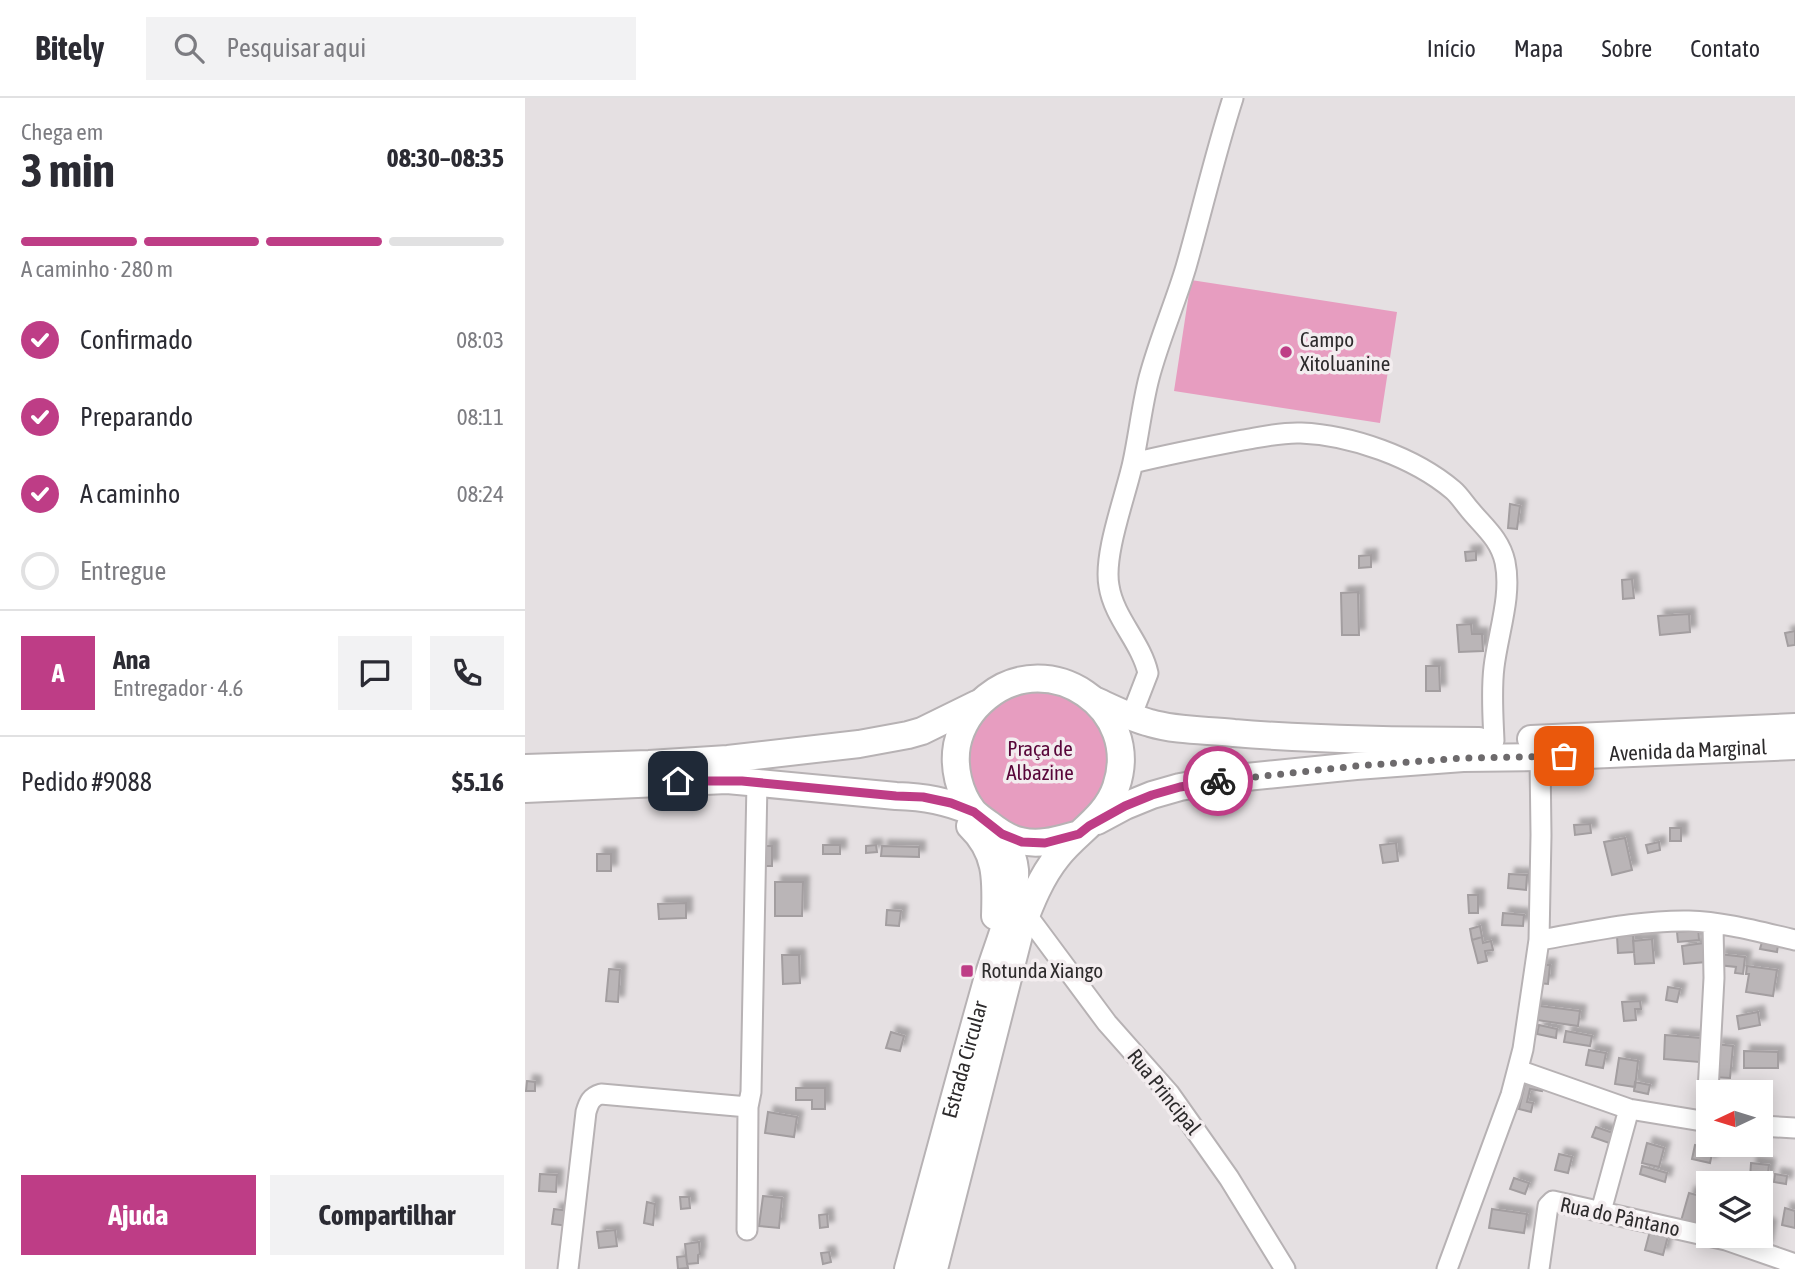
<!DOCTYPE html>
<html lang="pt">
<head>
<meta charset="utf-8">
<style>
	body { margin:0; font-family:"Asap Condensed",sans-serif; background:#f2f2f3; color:#2b2b33; height:100vh; display:flex; flex-direction:column; font-size:26px; white-space:nowrap }
	* { box-sizing:border-box; margin:0 }
	p { font-size:23px; color:#7c7c81 }
	.icon { flex:none; width:38px; height:38px; fill:none; stroke:currentColor; stroke-width:2; stroke-linecap:round; stroke-linejoin:round }
	.map { position:relative; flex:1; overflow:hidden }
	.details { display:flex; flex-direction:column; background:#fff; width:525px }
	.details>* { flex:none }
	.needle { width:46px; rotate:266deg }
	.controls { position:absolute; left:1171px; top:982px; display:grid; gap:14px }
	.controls a { display:grid; place-items:center; width:77px; height:77px; border-radius:0px; background:#fff; box-shadow:0 4px 18px #0003; font-size:35px }
	.pin { position:absolute; display:grid; place-items:center; width:60px; height:60px; color:#fff; margin:-30px; border-radius:14px; box-shadow:0 4px 10px #0006 }
	.courier { position:absolute; display:grid; place-items:center; width:70px; height:70px; margin:-35px; border:5px solid #be3d86; border-radius:50%; background:#fff; color:#222; box-shadow:0 2px 9px #0007 }
	.headline em { font-style:normal; font-weight:700 }
	.headline div { display:flex; flex-direction:column-reverse }
	.headline { display:flex; align-items:center; justify-content:space-between; height:119px; padding:0 21px }
	h1 { font-size:46px; font-weight:700; line-height:52px }
	.bar { display:grid; grid-template-columns:repeat(4,1fr); gap:10px 7px; align-content:center; height:84px; padding:0 21px }
	.bar i { height:9px; border-radius:5px; background:#e1e1e2 }
	.bar .selected { background:#be3d86 }
	.bar p { grid-column:span 4 }
	.line { display:flex; align-items:center; gap:18px; padding:0 21px; border-top:2px solid #e1e1e2 }
	.line div { flex:1 }
	.round { display:grid; place-items:center; flex:none; width:74px; height:74px; border-radius:0px; background:#f2f2f3 }
	ol { padding:0 21px; list-style:none }
	li { display:flex; align-items:center; gap:21px; height:77px }
	li p { margin-inline-start:auto }
	li .icon { padding:7px; border-radius:50%; background:#be3d86; color:#fff; stroke-width:4 }
	li:last-child { color:#7c7c81 }
	li i { width:38px; height:38px; border:4px solid #e1e1e2; border-radius:50% }
	.action { display:flex; gap:14px; margin-top:auto; padding:14px 21px }
	.action a { flex:1; height:80px; border-radius:0px; background:#be3d86; color:#fff; font-size:28px; font-weight:700; line-height:80px; text-align:center }
	.action a+a { background:#f2f2f3; color:#2b2b33 }
	header { display:flex; align-items:center; gap:42px; box-sizing:border-box; height:98px; padding:0 35px; background:#fff; border-bottom:2px solid #e1e1e2 }
	header strong { font-size:33px }
	nav { display:flex; gap:38px; margin-inline-start:auto; font-size:24px }
	.search { width:490px; height:63px; background:#f2f2f3; display:flex; align-items:center; gap:18px; box-sizing:border-box; padding:0 24px; border-radius:0px; color:#7c7c81; font-size:26px }
	main { display:flex; flex:1; min-height:0 }
	.map>svg:first-child { display:block }
	.green { fill:#e79dc0 }
	.building { fill:#bab5b7; stroke:#a39ea0; stroke-width:2; filter:url(#shadow) }
	.lines { fill:none; stroke-linecap:round; stroke-linejoin:round }
	.minor-casing { stroke:#b7b2b4; stroke-width:23 }
	.major-casing { stroke:#b7b2b4; stroke-width:30 }
	.minor { stroke:#fff; stroke-width:19 }
	.major { stroke:#fff; stroke-width:26 }
	.done { stroke:#6d6a6c; stroke-width:7; stroke-dasharray:0 12.6 }
	.route { stroke:#be3d86; stroke-width:9 }
	.poi-dot { fill:#be3d86; stroke:#f3edef; stroke-width:2.5 }
	.labels { text-anchor:middle; stroke-width:7; stroke-linejoin:round; paint-order:stroke }
	.poi-label { font-size:21px; fill:#2d2b2c; stroke:#f3edef; text-anchor:start }
	.park-label { font-size:21px; fill:#580539; stroke:#f3edef }
	.street-label { font-size:21px; fill:#2d2b2c; stroke:#f3edef }
</style>
</head>
<body>
<header>
<strong>Bitely</strong>
<div class="search"><svg class="icon" aria-label="search" viewBox="0 0 24 24"><circle cx="10" cy="10" r="6"/><path d="M15 15l6 6"/></svg>Pesquisar aqui</div>
<nav><a>Início</a><a>Mapa</a><a>Sobre</a><a>Contato</a></nav>
</header>
<main>
<section class="details">
<div class="headline"><div><h1>3 min</h1><p>Chega em</p></div><em>08:30–08:35</em></div>
<div class="bar"><i class="selected"></i><i class="selected"></i><i class="selected"></i><i></i><p>A caminho · 280 m</p></div>
<ol>
<li><svg class="icon" aria-label="check" viewBox="0 0 24 24"><path d="M5 12l5 5 9-10"/></svg>Confirmado<p>08:03</p></li>
<li><svg class="icon" aria-label="check" viewBox="0 0 24 24"><path d="M5 12l5 5 9-10"/></svg>Preparando<p>08:11</p></li>
<li><svg class="icon" aria-label="check" viewBox="0 0 24 24"><path d="M5 12l5 5 9-10"/></svg>A caminho<p>08:24</p></li>
<li><i></i>Entregue</li>
</ol>
<div class="line" style="height:126px"><b class="round" style="background:#be3d86;color:#fff">A</b><div><b>Ana</b><p>Entregador · 4.6</p></div><a class="round"><svg class="icon" aria-label="chat" viewBox="0 0 24 24"><path d="M4 5h16v11H9l-5 4z"/></svg></a><a class="round"><svg class="icon" aria-label="phone" viewBox="0 0 24 24"><path d="M5 4h4l2 5-3 2q2 4 5 5l2-3 5 2v4C11 20 4 13 5 4z"/></svg></a></div>
<div class="line" style="height:91px"><div>Pedido #9088</div><b>$5.16</b></div>
<div class="action"><a>Ajuda</a><a>Compartilhar</a></div>
</section>
<div class="map">
<svg width="1270" height="1171" viewBox="0 0 1270 1171">
	<defs>
		<filter id="shadow"><feDropShadow dx="6" dy="-6" stdDeviation="2" flood-color="#0004"/></filter>
	</defs>
	<rect width="100%" height="100%" fill="#e5e0e2"/>
	<path class="green" d="M666 182 872 214 855 325 649 293Z
		M444 663a70 70 0 1 1 140 0a70 70 0 1 1-140 0Z"/>
	<path class="building" d="M985 406 995 408 992 431 983 430Z
		M951 453V462L941 463 940 454Z
		M846 457V469L834 470V458Z
		M1107 481 1109 500 1098 501 1097 482Z
		M833 494 834 537H817L816 495Z
		M1164 516 1165 534 1135 537 1133 518Z
		M946 526 947 536H957L958 553 934 554 932 527Z
		M1270 533V547L1263 548 1260 535Z
		M901 568H914L915 593H901Z
		M1065 726 1066 735 1050 737 1049 727Z
		M1145 730H1156V743H1145Z
		M1100 740 1107 772 1087 777 1079 744Z
		M1134 744 1135 752 1123 755 1121 747Z
		M871 745 873 763 858 765 855 747Z
		M298 747H315V756H298Z
		M351 747 352 754 341 755V748Z
		M238 748H247V768H238Z
		M357 748 394 749V759L356 758Z
		M72 756H86V773H72Z
		M984 776 1002 777 1001 792 983 790Z
		M250 784H278L277 818H250Z
		M943 797H953V815H944Z
		M161 805V820L134 821 133 806Z
		M362 812 376 813 374 828 361 827Z
		M978 815 999 817 998 828 977 827Z
		M955 828 957 839 947 842 945 831Z
		M1173 828 1174 842 1153 844 1152 834 1164 833Z
		M1108 837 1109 854 1093 855 1092 838Z
		M957 839 958 845 966 843 968 852 960 853 962 863 953 865 947 842Z
		M1127 841 1129 865 1110 866 1108 843Z
		M1237 844 1253 847 1252 854 1235 851Z
		M1179 845 1181 864 1159 866 1157 848Z
		M1194 856 1220 859 1218 876 1210 875 1211 869 1193 867Z
		M257 857H274L275 885 258 886Z
		M1016 867H1025L1023 886 1014 885Z
		M1222 868 1252 872 1248 898 1221 894 1224 876H1221Z
		M84 871 95 872 93 904 81 903Z
		M1143 889 1155 891 1152 904 1141 902Z
		M1115 903 1116 911H1110L1111 922 1099 923 1097 904Z
		M1007 907 1055 913 1053 928 1005 921Z
		M1233 914 1235 927 1214 931 1212 918Z
		M1014 927 1032 931 1031 940 1012 936Z
		M1041 933 1067 938 1065 948 1039 944Z
		M366 934 379 938 375 953 361 950Z
		M1140 937 1176 940 1174 964 1139 961Z
		M1191 946 1208 948 1205 980 1188 979Z
		M1064 952 1081 955 1078 970 1061 967Z
		M1219 953 1253 954V970H1219Z
		M1094 960 1113 963 1110 989 1090 986Z
		M2 983 10 984V993H1Z
		M1110 984 1125 987 1123 996 1109 993Z
		M1000 985 1018 989 1017 993 1005 991 1002 1004 1008 1005 1006 1014 994 1011Z
		M271 990H300V1011H287V1002H271Z
		M243 1014 272 1019 269 1039 240 1035Z
		M1071 1029 1091 1036 1087 1046 1067 1039Z
		M1122 1045 1139 1050 1134 1069 1117 1065Z
		M1170 1047 1188 1051 1185 1065 1167 1061Z
		M1034 1056 1047 1059 1043 1075 1030 1072Z
		M1226 1065 1244 1067 1242 1082 1225 1080Z
		M1117 1068 1142 1075 1140 1084 1115 1076Z
		M15 1076 32 1077 31 1094 14 1093Z
		M1250 1076 1262 1078 1261 1086 1249 1084Z
		M989 1080 1004 1085 1000 1096 985 1091Z
		M1164 1095 1183 1100 1182 1122 1175 1120 1173 1127 1156 1123Z
		M238 1098 257 1100 254 1130 234 1128Z
		M155 1099H164L165 1110 156 1111Z
		M122 1104 130 1106 128 1127 119 1125Z
		M1260 1110 1270 1113V1130L1257 1127Z
		M29 1111 45 1113 43 1128 27 1126Z
		M967 1111 1002 1116 999 1135 964 1130Z
		M302 1116 303 1129 295 1130 294 1117Z
		M1236 1123 1245 1128 1241 1150 1231 1142 1232 1138H1236Z
		M90 1132 92 1148 74 1150 72 1134Z
		M1125 1133 1143 1138 1138 1157 1120 1152Z
		M174 1144 175 1156 173 1157V1165L162 1166 160 1146Z
		M304 1154 306 1164 298 1166 296 1155Z
		M161 1158 163 1170 153 1171 152 1159Z"/>
	<g class="lines">
		<g class="minor-casing">
			<path id="minor" d="M608 365C645 356 681 349 718 342 736 339 757 334 776 335 826 337 889 359 928 392 934 397 939 405 945 412 959 429 975 441 980 464 987 498 973 535 969 569 966 593 968 618 969 643
				M611 606 623 575C616 544 589 520 584 488 578 456 601 397 608 364 614 336 617 307 624 280 634 242 650 206 661 169 677 113 690 56 708 0
				M507 824 582 925 644 995 704 1080 760 1171
				M1014 842C1063 834 1114 822 1164 823 1199 824 1235 834 1270 842
				M993 972 1104 1011 1183 1024
				M1183 994 1189 880 1188 827
				M1236 1028 1270 1030
				M1076 1113 1104 1011
				M222 1132 223 1009
				M43 1171 61 1014C64 1004 66 999 76 996L223 1009 226 994 232 684
				M922 1171 986 997 998 951 1014 842 1016 737 1015 659
				M1014 1171 1023 1108 1028 1103 1201 1142 1270 1166"/>
		</g>
		<g class="major-casing">
			<g id="major">
				<path d="M571 603C589 611 606 620 625 625 652 633 682 632 709 635 791 642 872 643 954 643"/>
				<path d="M1006 641 1270 629"/>
				<path d="M0 670 124 666 203 661 334 646 383 637 397 633 452 606"/>
				<path d="M0 691 202 682 371 698C401 699 421 703 448 714"/>
				<path id="s1" d="M572 723 600 708 627 697 655 689 701 681 831 668 938 660 1015 659 1270 648"/>
				<path d="M445 728C473 755 471 783 470 818"/>
				<path id="s2" d="M383 1171C409 1076 434 981 461 886 470 852 492 807 490 772 488 752 480 745 467 731"/>
				<path d="M409 1171 495 833C505 807 515 780 533 758 552 734 581 719 591 689 618 611 525 548 462 599 447 611 436 628 432 647 428 669 434 695 448 713 452 718 459 722 464 726 474 734 484 741 496 743 516 748 535 741 554 736"/>
			</g>
		</g>
		<use href="#minor" class="minor"/>
		<use href="#major" class="major"/>
	</g>
	<g class="lines">
		<path class="done" d="M693 683 831 668 938 660 1039 658"/>
		<path class="route" d="M153 683H217L371 698 398 699 426 705 449 714 477 736 497 744 520 745 554 736 564 728 600 708 627 697 655 689 693 683"/>
	</g>
	<g class="poi-dot">
		<circle cx="761" cy="254" r="7"/>
		<rect x="435" y="866" width="14" height="14" rx="3.5"/>
	</g>
	<g class="labels">
		<g class="poi-label">
			<text x="775" y="249">Campo<tspan x="775" dy="24">Xitoluanine</tspan></text>
			<text x="456" y="880">Rotunda Xiango</text>
		</g>
		<g class="park-label">
			<text x="515" y="658">Praça de<tspan x="515" dy="24">Albazine</tspan></text>
		</g>
		<g class="street-label">
			<text dy="7" stroke="none"><textPath href="#s1" startOffset="600">Avenida da Marginal</textPath></text>
			<text dy="7" stroke="none"><textPath href="#s2" startOffset="217">Estrada Circular</textPath></text>
			<text transform="translate(639 994) rotate(51)" y="7">Rua Principal</text>
			<text transform="translate(1095 1119) rotate(12)" y="7">Rua do Pântano</text>
		</g>
	</g>
</svg>
<div class="controls">
<a><svg class="needle" viewBox="-14 -14 28 28"><path d="M0-13l5 13h-10z" fill="#e53935"/><path d="M0 13l5-13h-10z" fill="#7c7c81"/></svg></a>
<a><svg class="icon" aria-label="layers" viewBox="0 0 24 24"><path d="M12 4l9 5-9 5-9-5zM3 14l9 5 9-5"/></svg></a>
</div>
<div class="pin" style="left:1039px;top:658px;background:#ea580c"><svg class="icon" aria-label="bag" viewBox="0 0 24 24"><path d="M5 8h14l-1 12H6zM9 8a3 3 0 0 1 6 0"/></svg></div>
<div class="pin" style="left:153px;top:683px;background:#1f2937"><svg class="icon" aria-label="home" viewBox="0 0 24 24"><path d="M3 11l9-7 9 7M6 9v11h12V9"/></svg></div>
<div class="courier" style="left:693px;top:683px"><svg class="icon" aria-label="bike" viewBox="0 0 24 24"><circle cx="6" cy="16" r="4"/><circle cx="18" cy="16" r="4"/><path d="M6 16l4-8h5l3 8M10 8l3 8H6M13 5h3"/></svg></div>
</div>
</main>
</body>
</html>
